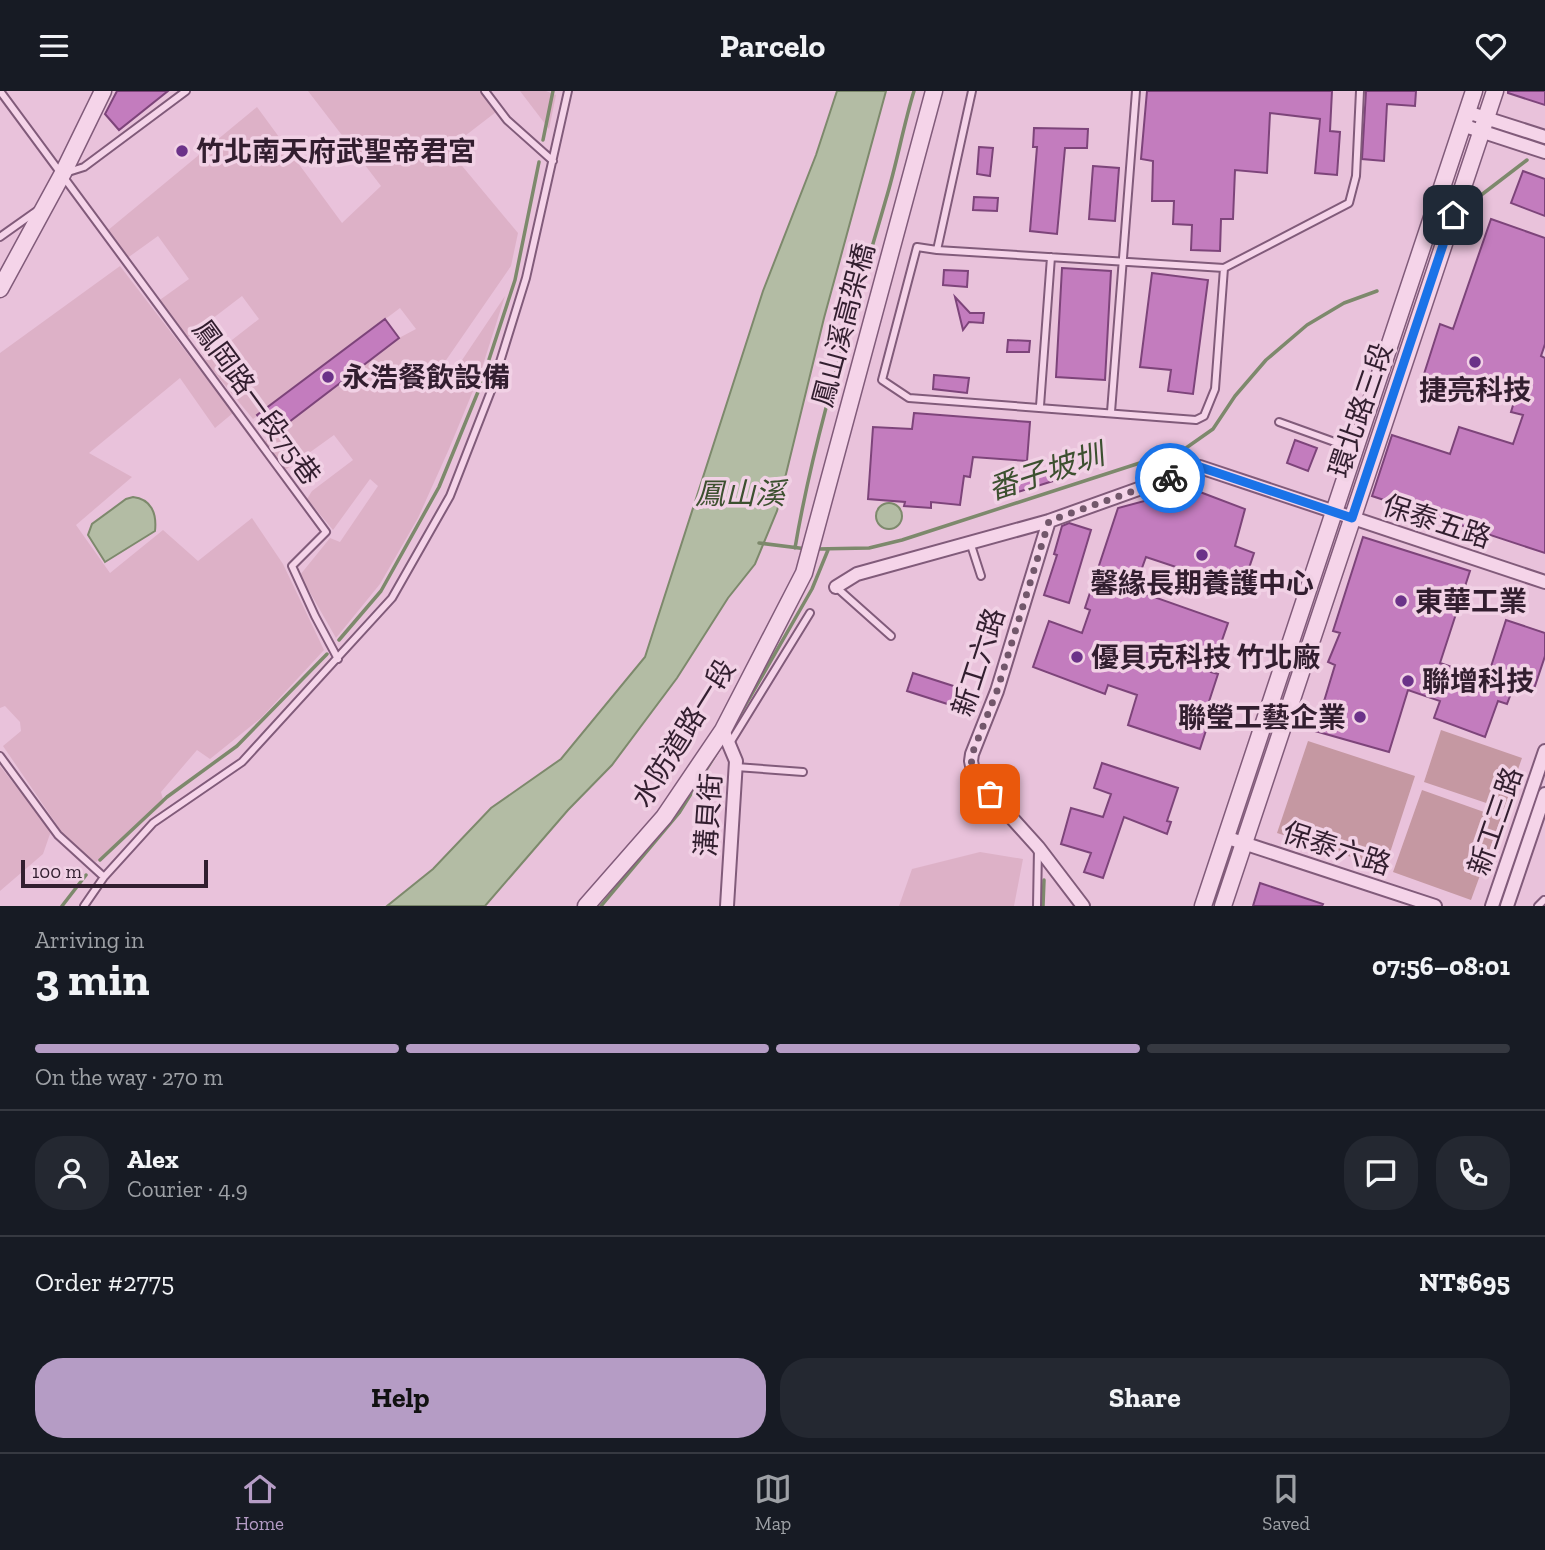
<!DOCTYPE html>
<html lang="en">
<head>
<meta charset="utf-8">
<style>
	body { margin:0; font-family:"Zilla Slab","Noto Sans TC",serif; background:#242831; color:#f1f3f6; height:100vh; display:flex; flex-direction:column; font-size:26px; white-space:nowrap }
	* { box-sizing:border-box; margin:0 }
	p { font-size:23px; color:#9ea1a6 }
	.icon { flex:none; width:38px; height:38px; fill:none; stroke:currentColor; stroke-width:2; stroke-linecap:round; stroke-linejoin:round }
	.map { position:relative; height:815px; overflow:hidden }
	.drawer { display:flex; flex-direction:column; background:#171b24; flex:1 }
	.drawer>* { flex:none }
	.scale { position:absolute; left:21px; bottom:18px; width:187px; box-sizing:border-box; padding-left:7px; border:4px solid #321e2f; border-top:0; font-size:19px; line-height:24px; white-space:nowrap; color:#321e2f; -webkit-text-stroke:5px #f1d1e5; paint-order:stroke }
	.pin { position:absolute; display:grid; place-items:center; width:60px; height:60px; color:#fff; margin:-30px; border-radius:14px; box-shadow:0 4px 10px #0006 }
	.courier { position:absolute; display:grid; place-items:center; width:70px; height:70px; margin:-35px; border:5px solid #1a73e8; border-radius:50%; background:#fff; color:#222; box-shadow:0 2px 9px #0007 }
	.overview em { font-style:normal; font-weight:700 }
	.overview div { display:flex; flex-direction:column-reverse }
	.overview { display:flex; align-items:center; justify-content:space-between; height:119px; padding:0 35px }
	h1 { font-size:46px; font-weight:700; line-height:52px }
	.bar { display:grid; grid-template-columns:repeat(4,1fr); gap:10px 7px; align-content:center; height:84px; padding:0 35px }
	.bar i { height:9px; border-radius:5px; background:#363941 }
	.bar .selected { background:#b59cc5 }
	.bar p { grid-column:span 4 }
	.line { display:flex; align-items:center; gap:18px; padding:0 35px; border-top:2px solid #363941 }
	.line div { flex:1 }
	.round { display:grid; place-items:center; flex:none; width:74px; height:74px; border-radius:28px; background:#242831 }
	.button { display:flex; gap:14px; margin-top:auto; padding:14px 35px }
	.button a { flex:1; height:80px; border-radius:28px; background:#b59cc5; color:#111; font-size:28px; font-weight:700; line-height:80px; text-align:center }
	.button a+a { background:#242831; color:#f1f3f6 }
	header { display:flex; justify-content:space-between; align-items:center; height:91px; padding:0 35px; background:#171b24; font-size:32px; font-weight:700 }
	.tab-bar { display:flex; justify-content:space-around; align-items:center; height:98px; border-top:2px solid #363941; background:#171b24; font-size:19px; color:#9ea1a6 }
	.tab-bar a { display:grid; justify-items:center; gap:4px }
	.tab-bar .selected { color:#b59cc5 }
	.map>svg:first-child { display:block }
	.farmland { fill:#ddb1c7 }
	.green { fill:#c598a2 }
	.water { fill:#b3bca4; stroke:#7d896c; stroke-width:2 }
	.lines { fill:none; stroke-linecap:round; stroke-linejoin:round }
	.stream { stroke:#7d896c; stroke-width:3.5 }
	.building { fill:#c37cbe; stroke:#7d447a; stroke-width:2 }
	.service-casing { stroke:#815b7a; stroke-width:10 }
	.minor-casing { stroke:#815b7a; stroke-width:16 }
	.tertiary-casing { stroke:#815b7a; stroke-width:19 }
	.service { stroke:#f5d4e9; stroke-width:6 }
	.minor { stroke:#f5d4e9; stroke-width:12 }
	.tertiary { stroke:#f5d4e9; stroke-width:16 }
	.done { stroke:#72576b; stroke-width:7; stroke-dasharray:0 12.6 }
	.route { stroke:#1a73e8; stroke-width:9 }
	.poi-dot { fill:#6b3289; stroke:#f1d1e5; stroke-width:2.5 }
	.labels { text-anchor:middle; stroke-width:7; stroke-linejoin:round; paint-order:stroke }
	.poi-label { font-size:28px; font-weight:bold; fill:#321e2f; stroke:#f1d1e5; text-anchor:start }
	.street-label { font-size:28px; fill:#321e2f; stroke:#f1d1e5 }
	.water-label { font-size:30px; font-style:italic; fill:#3c502f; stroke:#f1d1e5 }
</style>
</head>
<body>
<header><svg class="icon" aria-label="menu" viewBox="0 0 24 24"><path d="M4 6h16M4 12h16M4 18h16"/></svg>Parcelo<svg class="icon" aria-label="heart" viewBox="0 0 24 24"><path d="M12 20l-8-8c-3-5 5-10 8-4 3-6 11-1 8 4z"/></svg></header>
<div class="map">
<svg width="1545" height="815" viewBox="0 0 1545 815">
	<rect width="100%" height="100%" fill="#e9c2db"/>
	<path class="farmland" d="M308 0H481L496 21 448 58 518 142 511 175 442 275 452 284 505 205 480 283 449 358 418 427 380 493 336 547 300 484 330 447 340 451 378 395 370 388 333 439 307 408 312 400 353 369 334 344 284 380 263 352 399 247 416 238 400 217 253 328 205 270 259 228 242 205 187 247 157 211 189 188 158 145 126 168 107 140 257 16 342 132 381 95Z
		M520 0H546L556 4 549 38Z
		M120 175 233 322 215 337 180 287 89 362 132 386 76 434 110 482 163 439 198 470 252 427 283 473 324 559 261 627 210 668 197 659 161 701 164 712 96 771 72 756 3 655 21 640 20 631 5 615 0 617V262Z
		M0 675 51 740 43 763 0 800Z
		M980 761 1023 768 1014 815H899L912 778Z"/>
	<path class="green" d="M1441 639 1522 667 1504 718 1424 691Z
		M1308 650 1415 685 1385 777 1277 742Z
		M1422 699 1501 727 1471 809 1393 781Z"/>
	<path class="water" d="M837 0H886L824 227 777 420 755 473 728 507 677 587 612 674 568 719 485 815H387L433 778 491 717 561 668 645 566 763 200 816 64Z
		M133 406C151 408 157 422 155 440L105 471 88 444 92 433 126 408Z
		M876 425a13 13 0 1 1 26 0a13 13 0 1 1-26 0Z"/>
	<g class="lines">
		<path class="stream" d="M543 49 553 0
			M1476 108 1527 69
			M759 452 807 458
			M795 457C815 339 853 223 886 108 897 72 903 36 914 0
			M815 458 869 457 902 449 1186 357 1213 338 1235 305 1266 269 1307 234 1344 212 1377 200
			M339 549 381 500 439 396 480 296 515 189 539 71
			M738 627 812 498 828 459
			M100 769 167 706 237 655 327 563
			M62 815 86 784
			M601 815 679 722 719 658
			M1043 815 1044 789"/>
	</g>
	<path class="building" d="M117 0H168L119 39 105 23Z
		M1147 0H1332L1330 40 1340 41 1337 84 1315 82 1320 28 1270 22 1267 82 1235 79 1233 128H1221L1220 160 1191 159 1192 134 1173 133 1174 110H1152L1153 70 1141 68Z
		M1366 0H1416L1415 15 1387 13 1384 70 1362 68Z
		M1508 0H1545V14L1508 2Z
		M1034 37 1088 38 1087 57H1065L1057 143 1030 140 1037 56H1033Z
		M979 56 993 57 990 85 977 83Z
		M1093 75 1119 77 1115 130 1089 128Z
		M1523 80 1545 88V125L1511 112Z
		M974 106 998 107 997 120 973 119Z
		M1491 128 1545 147V253L1541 265 1545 267V462L1372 405 1392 344 1450 363 1459 336 1513 353 1523 324 1511 321 1514 311 1424 283 1440 233 1453 238Z
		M1062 177 1111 180 1105 289 1056 286Z
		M944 179 968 180 967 196 943 194Z
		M1152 182 1208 189 1193 303 1168 300 1171 279 1140 276Z
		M955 206 970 222H984L983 232 969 231 963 239Z
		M385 228 399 247 272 344 257 324Z
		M1008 249 1030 250 1029 261H1007Z
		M934 284 969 287 967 302 933 298Z
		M914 322 1030 331 1027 370 973 366 970 386 964 385 960 414 931 411V417L904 415 905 411 868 408 873 336 912 338Z
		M1295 349 1317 357 1308 380 1287 372Z
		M1058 374H1063L1066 386 1018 401 1015 387Z
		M1200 401 1245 418 1235 455 1254 462 1242 498 1146 466 1134 499 1228 532 1211 581 1218 583 1203 629 1209 630 1200 658 1128 634 1137 604 1108 594 1105 603 1033 576 1049 530 1082 542 1090 519 1085 517 1118 417 1148 409 1180 419 1185 406Z
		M1069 432 1091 439 1069 512 1044 504 1057 464 1054 463 1062 435Z
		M1363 446 1470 480 1440 572 1487 588 1506 529 1545 542V565L1534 598 1515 592 1507 613 1498 610 1485 646 1434 627 1440 610 1408 599 1389 661 1315 640 1335 574 1328 571 1340 542 1333 540Z
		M913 582 972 601 966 619 907 600Z
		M1102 672 1178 697 1167 730 1171 731 1167 743 1124 726 1103 787 1084 781 1091 762 1061 753 1071 717 1103 726 1111 703 1094 697Z
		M1260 792 1323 813 1322 815H1253Z"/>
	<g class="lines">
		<g class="service-casing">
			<path id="service" d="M0 0 326 441 292 475 315 525 338 568
				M485 0 507 29 553 70
				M972 0 937 159 917 156 882 289 909 307 1196 329 1204 325 1215 298 1224 177
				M65 82 84 76 186 0
				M0 146 38 119
				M937 159 1224 177 1349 112 1356 85 1360 0
				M1040 315 1051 166
				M1111 321 1136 0
				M1279 331 1354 358
				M970 451 981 485
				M836 496 891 545
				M730 652 810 522
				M0 665 58 744 104 786
				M736 676 803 681
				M84 815 104 786 153 732 242 671 392 507 450 405 491 300 526 187 568 0
				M1037 815 1038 757
				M1538 815 1544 809"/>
		</g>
		<g class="minor-casing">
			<path id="minor" d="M1467 21 1545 46
				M1462 34 1545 61
				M1049 430 997 600 972 663 971 670 974 685 1038 756 1083 815
				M836 496 857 483 1049 430 1200 376 1545 491
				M723 639 736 670 727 815
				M1225 746 1435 815
				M1492 815 1545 660
				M1507 815 1545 703"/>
		</g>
		<g class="tertiary-casing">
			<path id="tertiary" d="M0 198 63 82 103 0
				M586 815 664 726 723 639 804 482 934 0
				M1203 815 1474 0
				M1223 815 1495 0"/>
		</g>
		<use href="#service" class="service"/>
		<use href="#minor" class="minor"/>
		<use href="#tertiary" class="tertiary"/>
	</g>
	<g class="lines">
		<path class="done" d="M990 703C979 690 969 681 972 663L997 600 1049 430 1170 387"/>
		<path class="route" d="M1170 387 1200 376 1352 427 1453 124"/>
	</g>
	<g class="poi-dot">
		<circle cx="182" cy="60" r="7"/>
		<circle cx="1475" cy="271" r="7"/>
		<circle cx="328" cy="286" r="7"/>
		<circle cx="1202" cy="464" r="7"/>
		<circle cx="1401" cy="510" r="7"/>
		<circle cx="1077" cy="566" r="7"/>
		<circle cx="1408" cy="590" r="7"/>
		<circle cx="1360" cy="626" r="7"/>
	</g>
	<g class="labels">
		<g class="poi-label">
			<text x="196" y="70">竹北南天府武聖帝君宮</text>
			<text x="342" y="296">永浩餐飲設備</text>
			<text x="1475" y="309" text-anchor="middle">捷亮科技</text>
			<text x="1202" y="502" text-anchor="middle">馨緣長期養護中心</text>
			<text x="1415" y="520">東華工業</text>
			<text x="1091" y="576">優貝克科技 竹北廠</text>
			<text x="1422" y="600">聯增科技</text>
			<text x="1346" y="636" text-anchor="end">聯瑩工藝企業</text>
		</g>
		<g class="street-label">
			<text transform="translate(843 234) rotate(-75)" y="10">鳳山溪高架橋</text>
			<text transform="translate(257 311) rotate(54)" y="10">鳳岡路一段75巷</text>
			<text transform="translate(1360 319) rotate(-71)" y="10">環北路三段</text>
			<text transform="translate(1437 430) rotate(18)" y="10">保泰五路</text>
			<text transform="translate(978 571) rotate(-72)" y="10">新工六路</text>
			<text transform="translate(683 642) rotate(-58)" y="10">水防道路一段</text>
			<text transform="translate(708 724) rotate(-86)" y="10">溝貝街</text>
			<text transform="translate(1495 730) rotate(-71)" y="10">新工三路</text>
			<text transform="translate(1337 757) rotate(18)" y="10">保泰六路</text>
		</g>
		<g class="water-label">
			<text transform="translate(1046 381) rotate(-18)" y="10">番子坡圳</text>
			<text x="740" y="413">鳳山溪</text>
		</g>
	</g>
</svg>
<div class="scale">100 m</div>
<div class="pin" style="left:990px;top:703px;background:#ea580c"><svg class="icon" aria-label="bag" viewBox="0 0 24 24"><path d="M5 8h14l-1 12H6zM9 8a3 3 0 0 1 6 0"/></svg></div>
<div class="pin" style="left:1453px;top:124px;background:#1f2937"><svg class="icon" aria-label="home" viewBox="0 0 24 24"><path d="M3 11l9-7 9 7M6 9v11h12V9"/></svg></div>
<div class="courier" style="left:1170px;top:387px"><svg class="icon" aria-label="bike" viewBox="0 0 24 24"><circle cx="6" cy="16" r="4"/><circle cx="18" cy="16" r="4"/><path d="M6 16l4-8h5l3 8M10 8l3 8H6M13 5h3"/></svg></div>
</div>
<section class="drawer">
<div class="overview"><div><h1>3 min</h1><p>Arriving in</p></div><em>07:56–08:01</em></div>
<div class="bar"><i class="selected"></i><i class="selected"></i><i class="selected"></i><i></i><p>On the way · 270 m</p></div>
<div class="line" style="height:126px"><a class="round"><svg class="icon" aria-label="person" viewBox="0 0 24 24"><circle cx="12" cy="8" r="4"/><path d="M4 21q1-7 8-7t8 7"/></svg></a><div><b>Alex</b><p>Courier · 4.9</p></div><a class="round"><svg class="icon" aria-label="chat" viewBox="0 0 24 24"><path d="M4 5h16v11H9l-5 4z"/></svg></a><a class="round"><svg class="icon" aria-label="phone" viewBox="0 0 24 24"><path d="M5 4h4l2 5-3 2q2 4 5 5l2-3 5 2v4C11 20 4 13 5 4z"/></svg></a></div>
<div class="line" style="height:91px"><div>Order #2775</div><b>NT$695</b></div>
<div class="button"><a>Help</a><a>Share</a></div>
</section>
<nav class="tab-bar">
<a class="selected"><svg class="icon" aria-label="home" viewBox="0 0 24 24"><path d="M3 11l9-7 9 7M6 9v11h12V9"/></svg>Home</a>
<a><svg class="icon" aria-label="map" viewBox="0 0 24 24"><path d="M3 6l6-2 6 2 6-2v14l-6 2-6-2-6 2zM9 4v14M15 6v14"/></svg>Map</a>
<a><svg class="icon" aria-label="saved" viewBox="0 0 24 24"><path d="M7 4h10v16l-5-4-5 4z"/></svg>Saved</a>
</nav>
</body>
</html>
